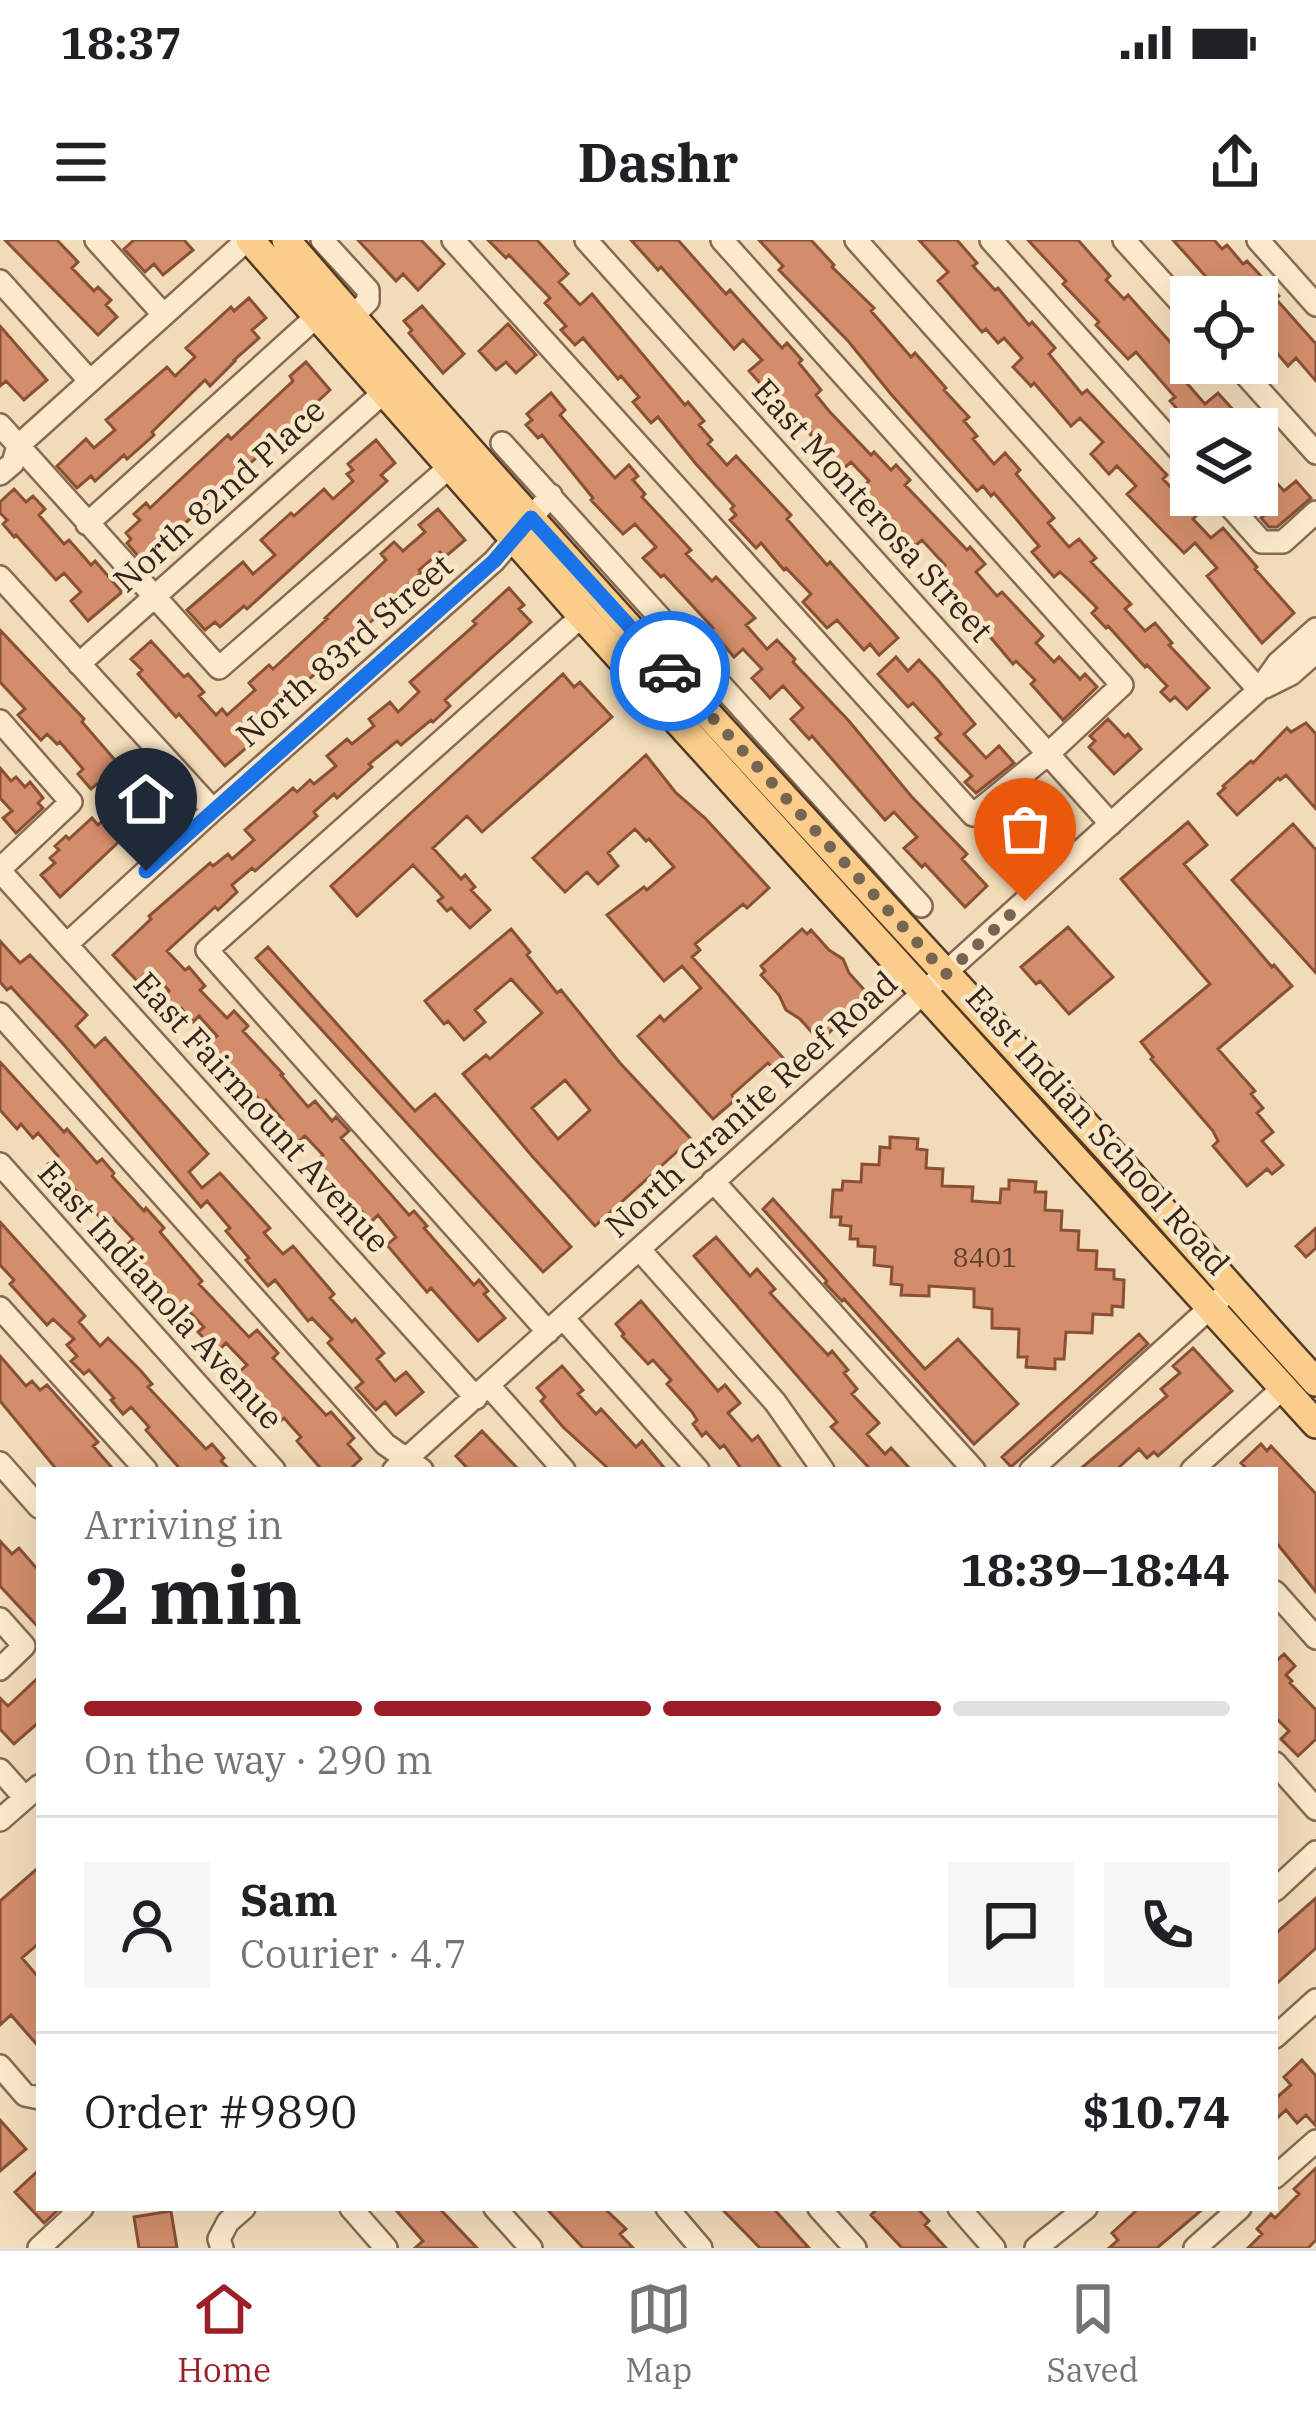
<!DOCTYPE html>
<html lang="en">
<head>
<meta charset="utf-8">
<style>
	body { margin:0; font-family:"IBM Plex Serif",serif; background:#f6f6f6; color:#202124; height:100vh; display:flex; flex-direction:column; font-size:45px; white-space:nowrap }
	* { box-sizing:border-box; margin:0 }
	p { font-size:39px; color:#757577 }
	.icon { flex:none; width:66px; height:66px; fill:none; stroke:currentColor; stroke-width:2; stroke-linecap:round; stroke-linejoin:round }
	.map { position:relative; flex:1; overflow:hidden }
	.drawer { position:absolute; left:36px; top:1227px; width:1242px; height:744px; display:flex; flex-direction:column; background:#fff; border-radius:0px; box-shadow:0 12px 48px #0002 }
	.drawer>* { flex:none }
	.fabs { position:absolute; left:1170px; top:36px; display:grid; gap:24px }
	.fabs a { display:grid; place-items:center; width:108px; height:108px; border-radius:0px; background:#fff; box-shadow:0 12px 48px #0002; font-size:60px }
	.pin { position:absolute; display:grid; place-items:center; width:102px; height:102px; color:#fff; margin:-123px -51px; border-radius:50% 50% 50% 0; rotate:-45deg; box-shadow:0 0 12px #0007 }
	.pin .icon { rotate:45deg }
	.courier { position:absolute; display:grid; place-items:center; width:120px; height:120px; margin:-60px; border:9px solid #1a73e8; border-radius:50%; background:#fff; color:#222; box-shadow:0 3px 15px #0007 }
	.head em { font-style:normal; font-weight:700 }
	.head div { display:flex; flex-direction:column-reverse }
	.head { display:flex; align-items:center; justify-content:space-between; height:204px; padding:0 48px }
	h1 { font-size:78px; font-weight:700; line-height:90px }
	.bar { display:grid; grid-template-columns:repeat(4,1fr); gap:18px 12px; align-content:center; height:144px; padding:0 48px }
	.bar i { height:15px; border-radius:9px; background:#e0e0e0 }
	.bar .on { background:#9c1d28 }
	.bar p { grid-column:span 4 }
	.line { display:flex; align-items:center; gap:30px; padding:0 48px; border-top:3px solid #e0e0e0 }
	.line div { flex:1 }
	.round { display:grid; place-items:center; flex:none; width:126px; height:126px; border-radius:0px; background:#f6f6f6 }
	.status { display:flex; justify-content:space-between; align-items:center; height:84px; padding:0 60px; background:#fff; direction:ltr }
	.status svg { height:33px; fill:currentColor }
	header { display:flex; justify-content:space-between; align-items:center; height:156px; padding:0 48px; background:#fff; font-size:54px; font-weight:700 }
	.dock { display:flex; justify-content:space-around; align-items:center; height:168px; border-top:3px solid #e0e0e0; background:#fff; font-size:33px; color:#757577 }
	.dock a { display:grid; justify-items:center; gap:6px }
	.dock .on { color:#9c1d28 }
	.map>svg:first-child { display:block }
	.building { fill:#d38d6a; stroke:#895036; stroke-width:3; fill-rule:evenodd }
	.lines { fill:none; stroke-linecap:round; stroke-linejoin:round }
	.minor-casing { stroke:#886a52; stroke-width:26 }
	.major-casing { stroke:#553927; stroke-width:32 }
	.minor { stroke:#fce9cb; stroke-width:21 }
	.major { stroke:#face8a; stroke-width:27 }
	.done { stroke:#776451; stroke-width:12; stroke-dasharray:0 21.6 }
	.route { stroke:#1a73e8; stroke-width:15 }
	.labels { text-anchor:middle; stroke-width:9; stroke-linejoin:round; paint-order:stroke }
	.number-label { font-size:27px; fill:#5c3e2d }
	.street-label { font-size:33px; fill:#352419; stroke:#f8e6c8 }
</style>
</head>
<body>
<div class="status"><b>18:37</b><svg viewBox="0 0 49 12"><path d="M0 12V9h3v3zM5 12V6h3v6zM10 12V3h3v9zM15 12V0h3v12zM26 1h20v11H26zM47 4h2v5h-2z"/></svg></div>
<header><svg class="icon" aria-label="menu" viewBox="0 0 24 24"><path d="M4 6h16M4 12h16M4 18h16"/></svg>Dashr<svg class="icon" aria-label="share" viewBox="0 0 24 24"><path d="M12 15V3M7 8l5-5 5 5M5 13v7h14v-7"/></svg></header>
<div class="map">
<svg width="1316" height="2008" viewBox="0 0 1316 2008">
	<rect width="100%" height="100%" fill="#f1dbb8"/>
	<path class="building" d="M5 0H57L78 22 72 28 94 51 98 47 111 60 106 65 117 77 98 95Z
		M134 0H184L193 10 163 35 154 24 145 32 124 9Z
		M358 0H421L444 24 418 50 403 34 396 41Z
		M488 0H537L568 34 559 42 580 65 592 54 685 165 688 162 704 181 699 185 712 200 708 204 727 225 736 216 791 275 787 279 827 325 830 322 898 398 879 415 870 404 864 410 837 380 827 388 803 362 811 354 786 328 784 330 761 303 756 308 730 280 736 275 731 269 734 266 696 224 658 177 651 183 633 162 639 157 621 136 618 139 583 98 575 105 561 90 566 86 545 63 550 58 509 15 506 18Z
		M631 0H678L726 54 730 50 782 108 787 103 802 120 799 123 821 150 816 155 829 171 871 215 874 212 891 230 896 225 910 240 905 245 967 310 970 307 985 324 976 332 997 356 1002 352 1043 396 1036 403 1054 422 1059 417 1080 439 1085 434 1097 447 1063 480 1031 444 1035 440 1016 421 1013 424 953 353 951 355 933 335 945 325 922 300 915 306 903 294 898 299 857 252 869 241 851 222 843 229 810 194 811 192 796 173 791 177 749 131 762 120 743 100 734 109 661 27 658 30Z
		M759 0H811L834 25 832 27 874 68 871 71 911 117 915 113 946 148 944 150 969 177 964 181 977 196 973 199 994 224 1005 213 1020 230 1016 234 1054 278 1048 283 1069 307 1079 299 1096 318 1091 322 1131 364 1125 369 1145 391 1155 383 1172 403 1169 405 1209 448 1187 469 1175 457 1170 461 1161 452 1167 446 1147 425 1145 427 1108 386 1106 388 1092 373 1097 368 1070 341 1060 332 1054 337 1032 312 1039 306 994 253 991 256 983 246 977 251 890 153 849 102 779 30 783 26Z
		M919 0H957L977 23 973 26 995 50 998 48 1029 85 1032 82 1055 108 1049 114 1082 154 1087 150 1167 235 1163 239 1197 275 1193 279 1211 298 1223 288 1257 327 1255 329 1294 373 1262 403 1207 336 1217 328 1195 303 1184 313 1127 254 1136 246 1117 226 1109 234 1091 214 1103 202 1080 178 1071 186 1034 143 1031 146 1013 127 1022 118 1004 98 998 103 986 89 982 92 938 41 948 32Z
		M1028 0H1078L1110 36 1106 40 1124 59 1128 55 1196 131 1185 141 1205 164 1218 153 1236 173 1232 177 1243 189H1195L1170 161 1175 157 1136 112 1128 119 1096 85 1099 82 1063 44 1066 41Z
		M1173 0H1214L1222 9 1227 5 1243 24 1247 21 1279 56 1276 59 1316 104V141L1296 118 1288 126 1276 112 1271 117 1257 102V57H1208L1217 49Z
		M249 58 266 78 252 90 259 98 234 120 235 121 210 146 205 140 152 192 154 195 127 219 124 215 95 241 91 236 77 248 57 226 86 199 94 208 115 190 106 180 167 127 175 136 195 117 186 108 231 67 234 71Z
		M422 66 464 114 443 133 409 93 412 90 404 81Z
		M508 84 536 115 516 133 506 122 496 130 479 111Z
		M0 86 47 140 24 160 6 141 0 146Z
		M306 122 330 150 143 322 127 303 131 299 126 293 140 280 134 274 146 263 150 268 228 195 231 199 293 141 290 136Z
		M551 153 565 170 560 175 615 238 629 225 638 236 633 240 645 254 642 257 691 310 686 314 712 341 716 337 755 378 746 385 767 409 777 400 795 419 793 422 849 481 911 556 967 614 962 619 987 646 965 667 925 624 922 627 904 608 917 597 894 572 885 580 812 496 809 499 791 479 803 468 783 446 770 458 752 438 762 429 743 409 734 417 711 390 713 388 664 335 661 337 643 318 656 307 635 284 623 294 591 260 593 258 542 195 538 198 526 185 532 180 527 174Z
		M376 200 395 223 381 235 387 241 247 369 244 366 220 387 215 382 205 390 187 370 243 322 253 334 275 315 261 300 291 273 294 276 324 249 333 259 353 241 347 234 353 230 348 224Z
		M1257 222 1284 251 1296 241 1311 258 1277 287H1269L1261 278 1267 273 1257 261Z
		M14 249 26 262 33 256 45 269 39 275 64 304 69 300 91 325 95 321 122 352 88 381 71 361 81 352 64 333 56 340 16 295 14 297 3 284 7 280 0 273V262Z
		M438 269 465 300 445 317 440 312 419 330 421 333 393 358 395 360 348 402 345 399 322 421 326 424 245 496 252 503 225 526 179 474 176 477 138 434 142 430 131 419 151 401 184 437 188 434 204 452 199 456 216 475 222 469 227 475 255 450 249 443 269 425 273 429 327 379 325 378 386 320 381 314 394 302 403 311 425 292 419 285Z
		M509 348 524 365 519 369 531 382 445 460 450 466 433 482 431 480 401 505 397 501 369 524 372 527 337 558 334 554 314 572 317 576 299 592 255 631 252 628 232 645 237 652 218 670 215 667 167 711 185 730 189 727 205 746 200 750 227 778 234 771 248 786 243 791 283 834 281 835 308 867 315 861 332 881 336 877 349 891 341 898 409 975 414 971 427 986 424 988 474 1045 479 1040 488 1051 484 1054 505 1078 478 1101 431 1048 427 1052 387 1005 396 997 378 975 371 982 358 967 353 972 342 959 344 957 314 924 323 915 305 896 295 904 278 884 283 880 266 860 263 863 206 806 217 796 199 776 193 782 181 768 176 772 163 757 169 751 150 729 137 741 113 715 151 679 149 676 210 623 213 626 228 614 232 619 254 600 245 590 293 548 297 552 310 540 314 544 336 526 327 516 347 499 352 504 374 486 369 479 390 462 398 472 419 452 410 442 476 384 473 381Z
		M0 390 84 479 82 482 134 542 144 534 170 562 144 585 141 581 60 657 41 635 55 623 50 618 59 610 55 606 66 596 69 599 92 578 98 585 118 568 97 544 91 549 78 534 83 529 60 502 57 504 47 494 41 500 18 475 25 469 0 442Z
		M896 417 908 431 919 420 937 439 975 484 964 494 986 518 999 506 1014 523 976 553 965 542 972 536 936 498 941 494 913 463 908 467 878 434Z
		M563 434 574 447 580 442 612 477 482 592 467 576 433 608 461 639 465 635 475 647 471 650 490 670 470 688 451 668 447 671 438 661 443 657 413 625 357 676 331 646Z
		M1108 479 1125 497 1128 494 1141 509 1114 534 1089 507 1095 501 1090 496Z
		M1306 483 1316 494V569L1286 535 1280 540 1278 538 1237 575 1218 554 1225 548 1223 546 1251 521 1253 523 1287 488 1291 492Z
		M646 515 676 553 705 578 769 648 747 668 743 664 695 704 700 710 692 717 786 821 775 830 768 823 732 855 735 860 713 879 638 796 660 776 664 781 701 748 682 726 664 741 607 675 644 647 647 650 674 627 649 599 646 601 635 589 608 613 618 626 598 644 587 632 565 652 533 618Z
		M0 528 11 541 16 537 25 547 30 542 43 558 38 563 43 568 16 593 3 578 12 571 0 558Z
		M1022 554 1035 568 1045 560 1062 580 1028 609 997 575Z
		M1188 582 1207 605 1184 624 1272 727 1274 725 1292 746 1218 809 1255 851 1251 854 1263 868 1257 873 1273 892 1262 901 1283 925 1272 934 1267 929 1247 946 1213 906 1218 901 1213 891 1151 819 1153 817 1141 802 1210 744 1121 639Z
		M1293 584 1316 610V733L1232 640Z
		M1068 687 1113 737 1069 774 1040 741 1036 744 1021 727Z
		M511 689 530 712 527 715 557 753 561 750 620 823 691 899 595 986 532 916 463 834 486 815 490 819 542 773 511 739 475 770 485 782 464 800 448 781 444 784 425 761ZM565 840 590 870 558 899 532 868Z
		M802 689 807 694 811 690 829 710 843 719 849 733 867 753 863 757 866 760 824 797 822 794 817 798 800 779 786 770 779 755 761 735 765 731 761 726Z
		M0 701 20 723 30 715 87 775 76 786 95 807 105 798 208 914 189 932 202 948 220 933 270 988 264 993 283 1014 293 1006 334 1054 330 1058 352 1082 355 1079 384 1113 377 1119 395 1141 406 1132 423 1152 396 1175 385 1162 376 1170 356 1148 363 1142 328 1103 332 1099 312 1078 308 1081 275 1040 268 1046 246 1020 249 1018 226 991 230 988 207 961 201 967 65 806 11 747 7 750 0 742Z
		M268 707 415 871 435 854 571 1007 543 1032 256 718Z
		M0 822 64 892 67 889 97 923 102 919 114 933 112 936 144 971 146 968 164 988 160 992 202 1041 199 1044 249 1097 257 1090 278 1113 273 1118 326 1175 331 1172 354 1198 348 1204 361 1219 349 1230H322L297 1201 301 1197 284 1178 279 1182 237 1134 247 1125 226 1103 217 1112 198 1092 204 1087 183 1065 176 1072 145 1036 149 1033 125 1007 133 999 113 978 106 984 69 943 66 945 48 924 58 916 38 893 33 898 21 884 17 889 0 870Z
		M890 897 918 899 917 909 927 910 926 928 943 929 942 946 973 947 972 961 1000 963 1001 949H1009V940L1036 942 1035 952H1046L1045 970 1062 971 1061 990 1079 991 1078 1010 1097 1011 1096 1029 1114 1030V1039L1124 1040 1123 1067 1112 1066V1075L1093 1074 1092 1093 1066 1092 1064 1119H1055V1129L1026 1127 1027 1117H1018L1019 1089 992 1088V1069L974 1067V1049L929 1046V1056L901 1055 902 1045 891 1044 892 1027 874 1025 875 1007 858 1006V999H850L851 986 840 985 841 977H831L833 950H842L843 941 861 942 862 924 879 925 880 907 890 908Z
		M773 959 925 1129 958 1099 1018 1164 974 1204 844 1059 842 1061 825 1043 827 1041 763 969Z
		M0 982 85 1076 79 1082 100 1106 108 1098 141 1131 152 1144 148 1147 206 1209 212 1204 224 1218 221 1221 230 1230H181L146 1190 149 1187 131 1167 123 1174 111 1160 114 1158 89 1130 84 1134 71 1121 77 1116 67 1105 74 1099 53 1079 47 1085 10 1044 14 1040 0 1025Z
		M1316 988V1008L1306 1017 1296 1006Z
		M716 997 750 1036 757 1029 775 1049 770 1053 828 1115 832 1111 848 1130 844 1133 857 1149 852 1154 879 1183 867 1194 885 1214 891 1208 911 1230H871L831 1187 837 1182 694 1016Z
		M641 1061 718 1151 725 1145 740 1163 728 1173 752 1201 758 1196 782 1230H742L724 1205 720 1208 706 1192 702 1196 693 1184 697 1180 692 1172 667 1144 671 1140 653 1120 648 1124 622 1096 624 1094 616 1084Z
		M1139 1094 1148 1104 1011 1227 1002 1217Z
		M1193 1108 1232 1151 1158 1216 1154 1212 1147 1218 1139 1209 1116 1230H1079L1167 1156 1161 1149 1180 1133 1173 1126Z
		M0 1116 26 1146 32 1141 40 1150 47 1145 98 1202 93 1206 114 1230H57L0 1161Z
		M562 1126 583 1150 578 1154 596 1174 601 1169 636 1207 642 1201 666 1230H610L563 1187 541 1161 545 1157 537 1148Z
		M482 1191 519 1230H469L456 1216Z
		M1261 1204 1267 1211 1271 1206 1316 1254V1352L1275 1301V1230H1248L1241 1223Z
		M0 1301 12 1314 19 1308 39 1331V1388L0 1346Z
		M1284 1414 1295 1426 1286 1435 1292 1441 1290 1443 1316 1470V1499L1298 1516 1281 1499 1289 1491 1275 1477V1422Z
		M39 1437V1482L14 1504 0 1489V1458L8 1466Z
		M39 1627V1703L22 1718 39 1738V1807L11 1775 0 1785V1661Z
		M1316 1658V1708L1275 1745V1694Z
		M1302 1820 1316 1836V1886L1306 1875 1297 1883 1286 1870 1275 1880V1859L1291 1845 1284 1837Z
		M0 1880 26 1909 0 1931Z
		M1316 1928V2000L1308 2008H1248L1262 1994 1257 1989 1271 1974 1275 1978 1299 1954 1294 1949Z
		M39 1930V1968H60L44 1983 15 1952Z
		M394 1968H439L477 2008H415L423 2001Z
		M546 1968H604L626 1989 620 1994 633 2008H583Z
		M721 1968H773L809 2008H760Z
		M878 1968H917L929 1981 925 1985 946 2008H902L871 1975Z
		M1139 1968H1204L1157 2008H1109L1118 2000 1112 1993Z
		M171 1971 177 2008H139L134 1977Z"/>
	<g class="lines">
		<g class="minor-casing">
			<path id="minor" d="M96 0 163 74
				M322 0 368 50V61L352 77
				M453 0 973 575 1048 514 1122 445 722 0
				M586 0 1111 584
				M856 0 1259 450
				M991 0 1191 223
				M1124 0 1191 74
				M1258 0 1316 65
				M0 41 89 140
				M1235 123 1316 213
				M0 185 219 428 460 218
				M502 203 921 666
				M0 234 13 223 18 206 247 0
				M1220 255 1262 302H1283L1316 272
				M87 284 327 67
				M0 337 213 570
				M79 424 392 145
				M1265 447 1291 434 1316 412
				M0 481 71 562 0 629
				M0 631 476 1158
				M67 704 213 570 494 321 551 255
				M0 774 385 1204 422 1230
				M0 924 274 1230
				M713 941 974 1230
				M639 1009 775 1162 823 1230
				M0 1068 146 1230
				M563 1078 698 1230
				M548 1092 207 710 582 376
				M489 1146 564 1230
				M0 1223 39 1267
				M394 1230 1259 450 1278 423 1316 389
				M1031 1230 1222 1057
				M1192 1230 1283 1148
				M1275 1352 1316 1398
				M0 1379 24 1406 0 1429
				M1275 1523 1316 1569
				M0 1530 25 1558
				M0 1580 39 1546
				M1275 1650 1316 1612
				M1275 1797 1316 1760
				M0 1826 25 1855 39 1858
				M1275 1937 1316 1901
				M351 1968 386 2008
				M495 1968 531 2008
				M667 1968 701 2008
				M819 1968 855 2008
				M959 1968 994 2008
				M39 2008 82 1968
				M222 2008 219 1999 228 1982 244 1968
				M1036 2008 1086 1968
				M1195 2008 1240 1968"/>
		</g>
		<g class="major-casing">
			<path id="major" d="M250 0 582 376 1316 1184
				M286 0C555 313 837 614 1116 918 1183 992 1248 1068 1316 1142"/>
		</g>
		<use href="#minor" class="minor"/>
		<use href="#major" class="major"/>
	</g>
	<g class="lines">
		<path class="done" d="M670 431 946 734 1025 661"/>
		<path class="route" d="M146 631 494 321 531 278 670 431"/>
	</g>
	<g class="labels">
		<g class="number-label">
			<text x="985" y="1027">8401</text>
		</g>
		<g class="street-label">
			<text transform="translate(219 255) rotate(-42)" y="12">North 82nd Place</text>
			<text transform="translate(873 270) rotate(48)" y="12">East Monterosa Street</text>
			<text transform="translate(344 410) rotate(-41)" y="12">North 83rd Street</text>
			<text transform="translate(751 864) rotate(-42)" y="12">North Granite Reef Road</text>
			<text transform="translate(262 872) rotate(48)" y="12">East Fairmount Avenue</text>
			<text transform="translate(1098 890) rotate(48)" y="12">East Indian School Road</text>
			<text transform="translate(161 1055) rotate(48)" y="12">East Indianola Avenue</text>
		</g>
	</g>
</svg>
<div class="fabs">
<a><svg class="icon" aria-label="locate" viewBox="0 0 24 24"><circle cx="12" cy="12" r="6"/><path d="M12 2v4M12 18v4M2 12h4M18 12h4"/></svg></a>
<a><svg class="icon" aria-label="layers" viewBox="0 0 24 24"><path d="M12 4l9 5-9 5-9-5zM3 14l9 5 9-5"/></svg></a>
</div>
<div class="pin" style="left:1025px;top:661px;background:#ea580c"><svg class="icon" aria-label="bag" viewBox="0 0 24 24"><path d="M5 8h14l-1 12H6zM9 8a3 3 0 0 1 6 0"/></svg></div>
<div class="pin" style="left:146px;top:631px;background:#1f2937"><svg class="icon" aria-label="home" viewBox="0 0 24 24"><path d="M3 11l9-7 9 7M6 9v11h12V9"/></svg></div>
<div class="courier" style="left:670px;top:431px"><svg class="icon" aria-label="car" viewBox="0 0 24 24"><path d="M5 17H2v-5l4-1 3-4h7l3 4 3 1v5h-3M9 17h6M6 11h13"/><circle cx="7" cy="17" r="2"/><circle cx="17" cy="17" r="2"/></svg></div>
<section class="drawer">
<div class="head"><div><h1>2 min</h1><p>Arriving in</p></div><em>18:39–18:44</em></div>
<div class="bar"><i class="on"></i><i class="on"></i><i class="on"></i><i></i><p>On the way · 290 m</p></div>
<div class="line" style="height:216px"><a class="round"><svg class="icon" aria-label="person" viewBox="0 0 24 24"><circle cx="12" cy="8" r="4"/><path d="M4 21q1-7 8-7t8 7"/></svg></a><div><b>Sam</b><p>Courier · 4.7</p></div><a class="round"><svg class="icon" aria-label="chat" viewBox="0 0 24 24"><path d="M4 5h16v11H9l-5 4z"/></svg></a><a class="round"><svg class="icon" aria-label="phone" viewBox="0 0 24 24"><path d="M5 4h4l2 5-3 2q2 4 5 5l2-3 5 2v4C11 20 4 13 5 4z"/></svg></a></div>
<div class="line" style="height:156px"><div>Order #9890</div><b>$10.74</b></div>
</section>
</div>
<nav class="dock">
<a class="on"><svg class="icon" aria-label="home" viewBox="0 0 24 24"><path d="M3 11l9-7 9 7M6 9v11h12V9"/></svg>Home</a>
<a><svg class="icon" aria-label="map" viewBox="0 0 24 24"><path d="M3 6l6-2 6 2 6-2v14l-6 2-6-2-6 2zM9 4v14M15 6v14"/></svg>Map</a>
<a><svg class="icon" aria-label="saved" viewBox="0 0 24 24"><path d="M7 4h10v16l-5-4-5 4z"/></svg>Saved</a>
</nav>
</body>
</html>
